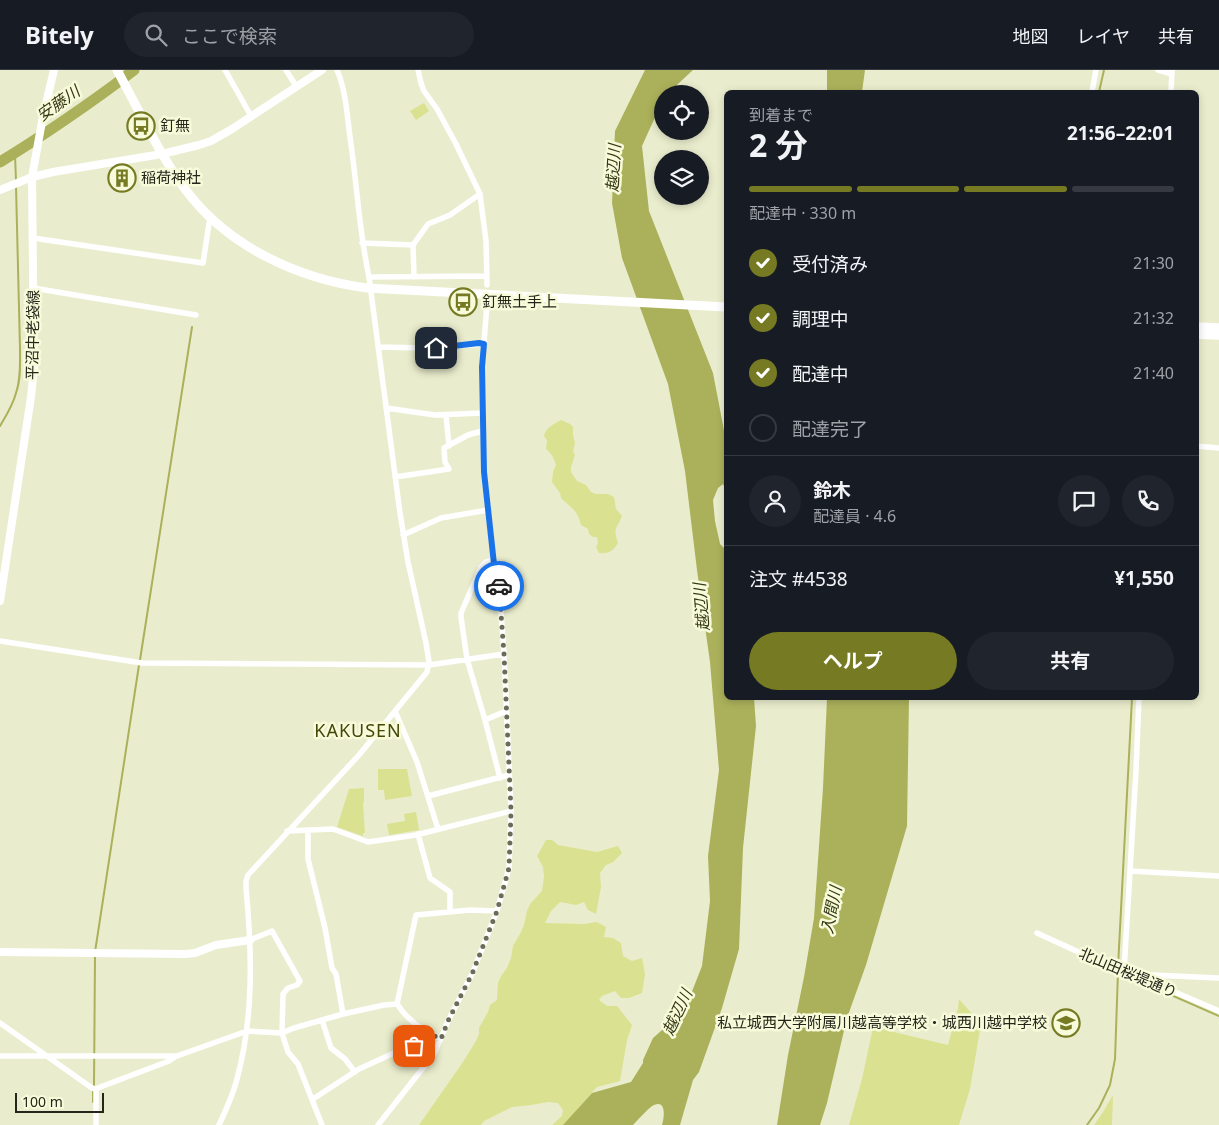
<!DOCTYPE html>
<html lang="ja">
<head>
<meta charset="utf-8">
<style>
	body { margin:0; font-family:"Noto Sans","Noto Sans JP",sans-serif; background:#20242c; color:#f1f3f6; height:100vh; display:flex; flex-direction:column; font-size:19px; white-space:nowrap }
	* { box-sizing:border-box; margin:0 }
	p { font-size:16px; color:#9ea1a6 }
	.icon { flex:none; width:28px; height:28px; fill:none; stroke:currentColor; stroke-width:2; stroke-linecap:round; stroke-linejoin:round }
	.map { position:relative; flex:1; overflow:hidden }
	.details { position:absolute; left:724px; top:20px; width:475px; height:610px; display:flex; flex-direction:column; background:#171b24; border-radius:8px; box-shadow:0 2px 8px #0003 }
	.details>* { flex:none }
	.tools { position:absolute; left:654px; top:15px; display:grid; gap:10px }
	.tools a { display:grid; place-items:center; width:55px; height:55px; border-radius:50%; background:#171b24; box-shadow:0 2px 8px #0003; font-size:25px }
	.scale { position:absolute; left:15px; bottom:12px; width:89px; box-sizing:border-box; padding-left:5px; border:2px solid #25261a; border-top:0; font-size:14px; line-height:18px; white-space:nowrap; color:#25261a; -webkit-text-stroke:4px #f7fbda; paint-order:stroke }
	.pin { position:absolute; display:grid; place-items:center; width:42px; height:42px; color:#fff; margin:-21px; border-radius:10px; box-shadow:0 2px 8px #0006 }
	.courier { position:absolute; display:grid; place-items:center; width:50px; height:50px; margin:-25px; border:4px solid #1a73e8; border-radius:50%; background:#fff; color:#222; box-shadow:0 1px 6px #0007 }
	.headline em { font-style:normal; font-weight:700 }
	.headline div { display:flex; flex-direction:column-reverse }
	.headline { display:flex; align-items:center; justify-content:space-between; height:85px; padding:0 25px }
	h1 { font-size:32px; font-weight:700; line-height:38px }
	.bar { display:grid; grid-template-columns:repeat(4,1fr); gap:8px 5px; align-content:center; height:60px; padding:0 25px }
	.bar i { height:6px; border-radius:4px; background:#363941 }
	.bar .on { background:#757a23 }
	.bar p { grid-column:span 4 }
	.line { display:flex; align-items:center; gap:12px; padding:0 25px; border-top:1px solid #363941 }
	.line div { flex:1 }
	.round { display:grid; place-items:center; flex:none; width:52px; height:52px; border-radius:26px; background:#20242c }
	ol { padding:0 25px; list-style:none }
	li { display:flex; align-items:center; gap:15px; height:55px }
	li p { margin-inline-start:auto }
	li .icon { padding:5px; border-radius:50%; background:#757a23; color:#fff; stroke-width:4 }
	li:last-child { color:#9ea1a6 }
	li i { width:28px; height:28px; border:2px solid #363941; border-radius:50% }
	.button { display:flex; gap:10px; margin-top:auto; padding:10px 25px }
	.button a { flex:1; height:58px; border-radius:30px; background:#757a23; color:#fff; font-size:20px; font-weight:700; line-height:58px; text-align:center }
	.button a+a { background:#20242c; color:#f1f3f6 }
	header { display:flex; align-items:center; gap:30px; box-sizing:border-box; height:70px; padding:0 25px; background:#171b24; border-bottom:1px solid #363941 }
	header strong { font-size:24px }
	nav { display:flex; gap:28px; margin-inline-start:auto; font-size:18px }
	.search { width:350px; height:45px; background:#20242c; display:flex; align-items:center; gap:12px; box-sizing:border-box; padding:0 18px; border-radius:28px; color:#9ea1a6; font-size:19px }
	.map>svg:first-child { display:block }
	.green { fill:#dae190 }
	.water { fill:#abb15a }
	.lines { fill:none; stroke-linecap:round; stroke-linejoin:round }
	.stream { stroke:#abb15a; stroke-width:2 }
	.river { stroke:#abb15a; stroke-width:11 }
	.street { stroke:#fff; stroke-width:5.5 }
	.secondary { stroke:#fff; stroke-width:8 }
	.primary { stroke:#fff; stroke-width:9 }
	.done { stroke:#6a6c59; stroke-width:5; stroke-dasharray:0 9 }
	.route { stroke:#1a73e8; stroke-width:6 }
	.labels { text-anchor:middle; stroke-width:5; stroke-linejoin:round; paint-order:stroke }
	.poi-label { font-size:15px; fill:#25261a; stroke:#f7fbda; text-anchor:start }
	.street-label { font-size:15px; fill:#25261a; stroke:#f7fbda }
	.water-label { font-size:16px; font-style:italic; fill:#353712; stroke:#f7fbda }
	.quarter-label { font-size:18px; letter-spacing:1px; fill:#454709; stroke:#f7fbda }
</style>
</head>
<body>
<header>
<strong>Bitely</strong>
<div class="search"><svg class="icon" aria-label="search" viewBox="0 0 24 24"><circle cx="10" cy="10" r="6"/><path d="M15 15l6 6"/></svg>ここで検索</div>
<nav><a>地図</a><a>レイヤ</a><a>共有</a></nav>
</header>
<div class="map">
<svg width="1219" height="1055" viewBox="0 0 1219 1055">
	<rect width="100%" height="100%" fill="#eaedcd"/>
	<path class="green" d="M424 33 429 41 416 50 410 41Z
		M561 350 570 354 573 357V365L575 373 573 381 575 385 571 397V402L577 411 586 415 591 422 596 424H608L614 427 616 439 622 446C616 461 613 456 618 473 613 481 609 484 599 483L596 477 598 473 597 467H593L589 464 588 459 581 455C577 439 572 439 561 428L560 423 552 412 553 402 556 395C554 388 552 384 546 379L547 370 544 366C546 357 554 354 561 350Z
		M378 699H407L412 726 385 730 384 720H378Z
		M364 718V732L363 733 365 763H363V766L337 757 349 719Z
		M416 742 419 760 389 765 387 754 405 751 404 744Z
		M546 770H552L558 775 597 782 618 776 622 783 613 792 606 795 600 803 601 817 596 844 588 840 584 832 576 835 560 832 551 841 545 853 584 854 597 852 606 857 604 867 613 868 621 873 623 886 632 891 642 888 645 904 642 923 629 928H621L615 921 602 926 599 930 607 936H617L632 955 627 970 620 1011 597 1017 579 1037 566 1055H552L562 1046 563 1040 558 1033 548 1032 531 1035 512 1037 484 1051 481 1055H419L463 992 476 971 479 964V958L488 942 490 935 497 930 498 913 501 906 507 898 511 888 513 876 521 862 524 855 527 841 530 834 542 821 544 807 543 797 537 786Z
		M959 929 981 954 970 1019 959 1055H849L862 1009 873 957 948 975 958 938Z
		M1113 1025 1112 1055H1094L1103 1042Z"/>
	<path class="water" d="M645 0H693L667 24H662V32L642 76 649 141 713 303 726 371V421L723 414 718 418 713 430 715 451 720 474 726 480V628H754L756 656 743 778 739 879 722 938 699 1002 693 1010 680 1055H662C664 1049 667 1029 654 1035 649 1037 638 1050 633 1055H563L592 1023 631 1012 643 993V990L653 968 678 946 691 924 702 896 710 831 708 786 719 700 710 592 697 500 685 401 668 314 622 188 612 133 615 61Z
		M827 0H865L862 22H827Z
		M827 628H909L907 756 866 895 847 948 827 1033 820 1055H777L788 985 804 907 814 848 823 718Z"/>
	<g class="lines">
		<path class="stream" d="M1099 22 1104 0
			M15 84 16 111
			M0 356C6 346 13 335 16 323 21 309 20 293 20 279L16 116
			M140 590 192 257
			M95 882 139 595
			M1118 897 1132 628
			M1121 903 1219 946
			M94 1017 95 886
			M93 1032V1021
			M1087 1055 1099 1038 1110 1015 1115 989 1118 902"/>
		<path class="river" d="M0 92C33 72 93 32 134 0"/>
		<path class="street" d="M225 0 251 46
			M286 0 296 16
			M418 0 421 13 424 21 437 39 456 74 480 124 486 171 487 215
			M1158 0 1172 4
			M1092 22 1096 0
			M1171 22 1172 0
			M33 168 203 193 210 147
			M362 173 413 175 428 154 450 145 480 124
			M413 175 414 207
			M369 207 486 206
			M33 218 196 245
			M1196 255 1219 256
			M1196 266 1219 267
			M378 277 425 278 484 274
			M386 338 435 345 482 343
			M446 345 449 376
			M1196 376 1219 378
			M395 407 449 399 445 392 444 378 468 365 482 361
			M403 465 441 448 488 440
			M493 490 486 492 481 497 461 543V547L467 589 485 650 500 708
			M0 571 142 593 429 595 504 584
			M395 641 417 692 438 759
			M485 650 506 641
			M428 726 509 705
			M308 760V789L325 858 332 898 336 904 343 944
			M287 761 333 759 368 772 416 765 511 741
			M418 764 430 808 450 822V842
			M1130 801 1219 806
			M1037 863 1109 896 1140 907 1219 941
			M250 870 272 861 300 911 297 915 288 918 283 924 282 963 288 982 298 994 322 1055
			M1124 901 1136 701 1139 628
			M1140 907 1145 905H1152L1219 908
			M397 934 416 845 470 840 497 841
			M322 950 331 978 345 989 355 1002
			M0 953 92 1018 96 1019
			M0 986H177L247 961 282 963 294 958 343 944 384 935 397 934C408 951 423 961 441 969
			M96 1019 103 1016 169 991 176 986
			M313 1029 359 999 394 983 402 982 415 976 428 963
			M96 1055V1019
			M219 1055C226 1040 233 1025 237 1009 254 946 252 882 246 818V811L248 805 359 685 427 602 429 592 426 573 408 492 400 443 369 207C359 161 357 114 350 67 347 45 346 21 337 0
			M378 1055 434 984 448 951 472 904 497 841 509 798 511 741 504 584 500 528 498 509 494 494 484 402 482 297 487 234"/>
		<path class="secondary" d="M0 120 32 107 53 102 162 84 199 75 211 71 232 59 322 0
			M0 531 31 327 34 297 32 107 43 46 54 0
			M0 882 185 884 195 883 216 875 250 870"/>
		<path class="primary" d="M117 0C139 40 158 82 185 119 227 176 298 209 367 218L726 237
			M1196 261 1219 262"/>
	</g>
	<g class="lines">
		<path class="done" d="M414 976 428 963 441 969 448 951 472 904 497 841 509 798 511 741 504 584 499 516"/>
		<path class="route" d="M436 278 479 273 484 274 482 297 484 402 494 494 499 516"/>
	</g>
	<defs>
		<g id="bus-ring" transform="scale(1.4375)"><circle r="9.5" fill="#f7fbda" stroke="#757a23" stroke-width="1.5"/><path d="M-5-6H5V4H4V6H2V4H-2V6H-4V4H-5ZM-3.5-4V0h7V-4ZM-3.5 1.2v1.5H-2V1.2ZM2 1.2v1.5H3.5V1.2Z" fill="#757a23"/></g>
		<g id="building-ring" transform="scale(1.4375)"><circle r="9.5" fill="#f7fbda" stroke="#757a23" stroke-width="1.5"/><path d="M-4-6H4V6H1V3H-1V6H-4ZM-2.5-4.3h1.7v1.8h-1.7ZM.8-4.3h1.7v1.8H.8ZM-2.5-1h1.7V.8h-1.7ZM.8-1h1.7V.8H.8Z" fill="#757a23"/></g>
		<g id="school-ring" transform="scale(1.4375)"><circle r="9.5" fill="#f7fbda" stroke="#757a23" stroke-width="1.5"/><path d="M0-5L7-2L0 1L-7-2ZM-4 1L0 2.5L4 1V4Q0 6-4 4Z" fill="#757a23"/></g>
	</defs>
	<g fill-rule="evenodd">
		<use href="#bus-ring" x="141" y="56"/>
		<use href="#building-ring" x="122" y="108"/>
		<use href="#bus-ring" x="463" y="232"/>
		<use href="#school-ring" x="1066" y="953"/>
	</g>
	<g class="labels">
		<g class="poi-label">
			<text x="160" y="61">釘無</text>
			<text x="141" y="113">稲荷神社</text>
			<text x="482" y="237">釘無土手上</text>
			<text x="1047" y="958" text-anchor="end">私立城西大学附属川越高等学校・城西川越中学校</text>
		</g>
		<g class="street-label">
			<text transform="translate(33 265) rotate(-89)" y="5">平沼中老袋線</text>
			<text transform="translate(1128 903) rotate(23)" y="5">北山田桜堤通り</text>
		</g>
		<g class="water-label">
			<text transform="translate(58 33) rotate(-35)" y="6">安藤川</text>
			<text transform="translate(613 98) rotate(-87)" y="6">越辺川</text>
			<text transform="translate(701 537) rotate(-95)" y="6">越辺川</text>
			<text transform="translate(831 840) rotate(-79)" y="6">入間川</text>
			<text transform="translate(677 942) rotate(-65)" y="6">越辺川</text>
		</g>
		<g class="quarter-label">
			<text x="358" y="667">KAKUSEN</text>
		</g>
	</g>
</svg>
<div class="tools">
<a><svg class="icon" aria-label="locate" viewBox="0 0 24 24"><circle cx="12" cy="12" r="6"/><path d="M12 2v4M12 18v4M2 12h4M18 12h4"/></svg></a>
<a><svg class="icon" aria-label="layers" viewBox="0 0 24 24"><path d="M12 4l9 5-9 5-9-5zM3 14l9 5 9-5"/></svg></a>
</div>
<div class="scale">100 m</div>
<div class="pin" style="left:414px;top:976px;background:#ea580c"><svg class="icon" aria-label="bag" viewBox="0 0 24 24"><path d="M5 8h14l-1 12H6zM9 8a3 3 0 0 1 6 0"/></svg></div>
<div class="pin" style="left:436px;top:278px;background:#1f2937"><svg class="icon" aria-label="home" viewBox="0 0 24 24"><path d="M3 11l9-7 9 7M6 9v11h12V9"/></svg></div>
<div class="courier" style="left:499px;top:516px"><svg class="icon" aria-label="car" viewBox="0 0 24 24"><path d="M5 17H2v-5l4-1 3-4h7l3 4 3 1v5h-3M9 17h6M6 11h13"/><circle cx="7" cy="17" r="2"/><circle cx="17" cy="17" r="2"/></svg></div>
<section class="details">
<div class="headline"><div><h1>2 分</h1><p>到着まで</p></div><em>21:56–22:01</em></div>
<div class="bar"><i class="on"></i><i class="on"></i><i class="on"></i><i></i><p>配達中 · 330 m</p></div>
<ol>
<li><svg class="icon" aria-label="check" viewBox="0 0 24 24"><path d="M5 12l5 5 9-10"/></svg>受付済み<p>21:30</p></li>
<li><svg class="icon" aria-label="check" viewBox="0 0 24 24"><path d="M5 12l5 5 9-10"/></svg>調理中<p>21:32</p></li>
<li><svg class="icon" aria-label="check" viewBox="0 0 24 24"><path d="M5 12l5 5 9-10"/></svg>配達中<p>21:40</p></li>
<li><i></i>配達完了</li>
</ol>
<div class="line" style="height:90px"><a class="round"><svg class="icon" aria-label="person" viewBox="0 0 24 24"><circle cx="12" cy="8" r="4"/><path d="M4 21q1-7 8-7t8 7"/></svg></a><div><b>鈴木</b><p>配達員 · 4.6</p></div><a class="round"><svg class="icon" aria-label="chat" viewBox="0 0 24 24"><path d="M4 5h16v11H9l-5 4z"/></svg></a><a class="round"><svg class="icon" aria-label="phone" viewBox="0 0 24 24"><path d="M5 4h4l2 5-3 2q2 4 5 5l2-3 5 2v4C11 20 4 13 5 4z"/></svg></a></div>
<div class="line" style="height:65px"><div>注文 #4538</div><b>¥1,550</b></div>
<div class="button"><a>ヘルプ</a><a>共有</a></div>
</section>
</div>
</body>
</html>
